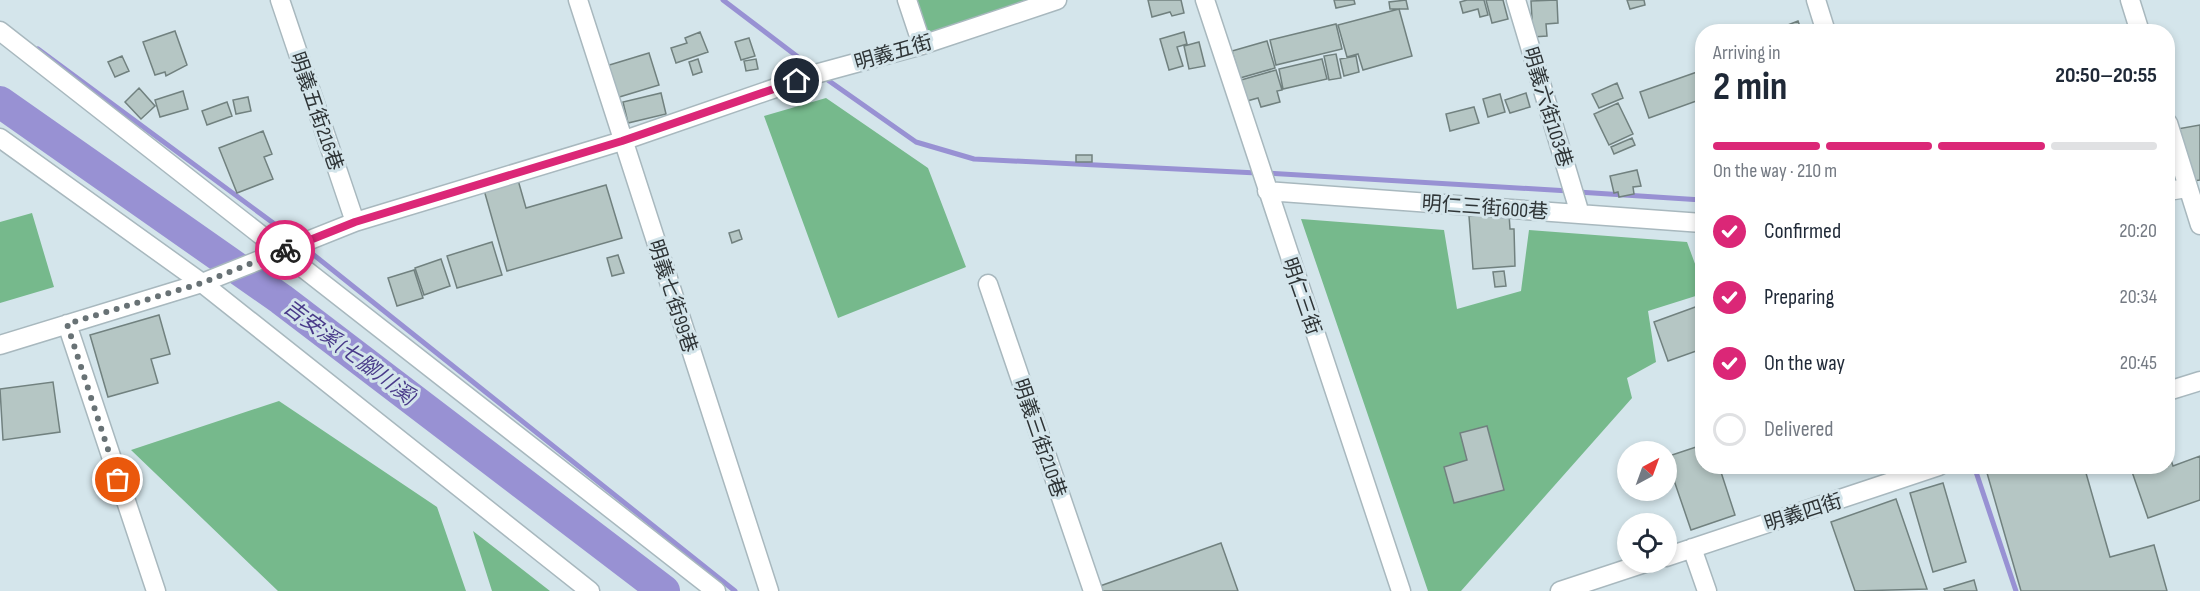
<!DOCTYPE html>
<html lang="en">
<head>
<meta charset="utf-8">
<style>
	body { margin:0; font-family:"Sofia Sans Condensed","Noto Sans TC",sans-serif; background:#f6f6f7; color:#1f2937; height:100vh; display:flex; flex-direction:column; font-size:22px; white-space:nowrap }
	* { box-sizing:border-box; margin:0 }
	p { font-size:20px; color:#747a83 }
	.icon { flex:none; width:33px; height:33px; fill:none; stroke:currentColor; stroke-width:2; stroke-linecap:round; stroke-linejoin:round }
	.map { position:relative; flex:1; overflow:hidden }
	.drawer { position:absolute; left:1695px; top:24px; width:480px; height:450px; display:flex; flex-direction:column; background:#fff; border-radius:24px; box-shadow:0 3px 9px #0003 }
	.drawer>* { flex:none }
	.needle { width:39px; rotate:41deg }
	.buttons { position:absolute; left:1617px; top:441px; display:grid; gap:12px }
	.buttons a { display:grid; place-items:center; width:60px; height:60px; border-radius:50%; background:#fff; box-shadow:0 3px 9px #0003; font-size:30px }
	.pin { position:absolute; display:grid; place-items:center; width:51px; height:51px; color:#fff; margin:-26px; border:3px solid #fff; border-radius:50%; box-shadow:0 2px 6px #0007 }
	.courier { position:absolute; display:grid; place-items:center; width:60px; height:60px; margin:-30px; border:4px solid #db2777; border-radius:50%; background:#fff; color:#222; box-shadow:0 2px 8px #0007 }
	.headline em { font-style:normal; font-weight:700 }
	.headline div { display:flex; flex-direction:column-reverse }
	.headline { display:flex; align-items:center; justify-content:space-between; height:102px; padding:0 18px }
	h1 { font-size:39px; font-weight:700; line-height:45px }
	.bar { display:grid; grid-template-columns:repeat(4,1fr); gap:9px 6px; align-content:center; height:72px; padding:0 18px }
	.bar i { height:8px; border-radius:4px; background:#e0e1e3 }
	.bar .on { background:#db2777 }
	.bar p { grid-column:span 4 }
	ol { padding:0 18px; list-style:none }
	li { display:flex; align-items:center; gap:18px; height:66px }
	li p { margin-inline-start:auto }
	li .icon { padding:6px; border-radius:50%; background:#db2777; color:#fff; stroke-width:4 }
	li:last-child { color:#747a83 }
	li i { width:33px; height:33px; border:3px solid #e0e1e3; border-radius:50% }
	.map>svg:first-child { display:block }
	.forest { fill:#76b98c }
	.lines { fill:none; stroke-linecap:round; stroke-linejoin:round }
	.stream { stroke:#9891d3; stroke-width:5 }
	.river { stroke:#9891d3; stroke-width:32 }
	.building { fill:#b5c6c4; stroke:#71817f; stroke-width:1.5 }
	.street-casing { stroke:#a8b8be; stroke-width:21 }
	.street { stroke:#fff; stroke-width:18 }
	.done { stroke:#687275; stroke-width:6; stroke-dasharray:0 10.8 }
	.route { stroke:#db2777; stroke-width:8 }
	.labels { text-anchor:middle; stroke-width:6; stroke-linejoin:round; paint-order:stroke }
	.street-label { font-size:20px; fill:#2e3436; stroke:#d4e5eb }
	.water-label { font-size:21px; font-style:italic; fill:#493a89; stroke:#d4e5eb }
</style>
</head>
<body>
<div class="map">
<svg width="2200" height="591" viewBox="0 0 2200 591">
	<rect width="100%" height="100%" fill="#d4e5eb"/>
	<path class="forest" d="M913 0H1040L925 38Z
		M826 98 928 168 966 267 838 318 764 116Z
		M32 213 54 287 0 303V222Z
		M1301 219 1444 230 1457 309 1521 291 1529 230 1687 242 1698 272H1702V294L1648 311 1656 362 1627 378 1632 398 1461 591H1428Z
		M279 401 437 507 466 591H278L131 450Z
		M473 531 550 591H492Z"/>
	<g class="lines">
		<path class="stream" d="M723 0 815 70
			M38 49 280 228 735 591
			M822 76 916 142 974 159 1257 173
			M1267 173 1569 191
			M1578 192 1702 200
			M1974 466 2016 591"/>
		<path class="river" d="M0 102 281 299 664 591"/>
	</g>
	<path class="building" d="M1148 0H1181L1184 13 1172 16 1170 12 1152 17Z
		M1334 0H1354L1355 4 1336 8Z
		M1406 0 1408 9H1390L1389 2Z
		M1467 0H1484L1488 15 1480 17 1478 9 1463 13 1460 2Z
		M1486 0H1503L1508 19 1492 23Z
		M1557 0 1558 23 1546 24 1547 36 1533 37 1531 1Z
		M1627 0H1644L1645 5 1630 9Z
		M1399 9 1412 56 1363 70 1358 54 1347 57 1338 25Z
		M1798 21 1802 32H1772V31Z
		M1336 24 1342 49 1276 65 1270 40Z
		M175 31 187 65 166 76 165 72 155 75 143 42Z
		M700 32 708 52 676 63 671 48 687 43 685 38Z
		M1184 32 1187 44 1177 47 1183 66 1169 70 1160 39Z
		M749 38 755 56 741 60 735 42Z
		M1267 41 1275 68 1240 78 1232 51Z
		M1199 42 1205 66 1189 69 1184 46Z
		M649 53 659 85 616 98 606 66Z
		M1336 54 1341 78 1329 80 1324 56Z
		M122 56 129 71 115 77 108 62Z
		M1356 56 1359 72 1344 76 1340 59Z
		M698 59 702 72 693 75 689 62Z
		M756 59 758 69 746 71 744 61Z
		M1322 59 1327 79 1283 89 1279 69Z
		M1276 70 1282 90 1277 91 1280 102 1261 107 1258 98 1247 101 1241 80Z
		M1697 72 1702 87V99L1649 118 1640 92Z
		M1617 83 1623 98 1599 108 1592 94Z
		M139 88 155 106 141 119 125 102Z
		M183 91 188 109 160 117 155 100Z
		M661 93 666 114 628 123 623 102Z
		M1526 93 1530 107 1510 113 1505 100Z
		M1500 94 1505 112 1488 117 1483 99Z
		M248 97 251 111 236 114 233 100Z
		M227 102 232 116 207 125 202 111Z
		M1618 103 1633 134 1609 145 1594 114Z
		M1474 107 1479 123 1450 131 1446 114Z
		M2200 125V180L2187 182 2177 129Z
		M263 131 272 154 264 157 273 179 237 193 219 148Z
		M1632 138 1635 145 1614 154 1611 147Z
		M1076 155H1092V162H1076Z
		M1637 170 1641 186 1633 187 1634 194 1619 197 1618 192 1614 193 1610 176Z
		M518 180 526 208 606 185 622 238 507 271 484 190Z
		M1509 214 1510 229H1514L1515 266 1473 269 1469 216Z
		M739 230 742 239 732 243 729 233Z
		M492 242 502 275 457 288 447 256Z
		M618 255 624 273 612 276 607 258Z
		M441 259 450 286 424 295 415 268Z
		M414 270 423 298 397 306 388 278Z
		M1504 271 1506 286 1495 287 1493 272Z
		M1698 306 1702 320V349L1668 361 1654 322Z
		M159 315 170 354 151 359 158 383 108 397 90 335Z
		M53 382 60 432 3 440 0 389Z
		M1487 426 1504 490 1454 503 1444 467 1467 460 1460 433Z
		M1702 445V466H1719L1735 515 1691 530 1666 457Z
		M2168 451 2173 466 2200 456V500L2148 518 2130 466H2168Z
		M1985 466H2084L2110 557 2154 545 2167 591H2021Z
		M1943 483 1966 562 1933 572 1910 493Z
		M1896 499 1927 589 1855 591 1831 522Z
		M1221 543 1238 591H1102L1100 586Z
		M1974 580 1977 591H1945L1944 589Z"/>
	<g class="lines">
		<g class="street-casing">
			<path id="street" d="M280 0 355 222
				M578 0 769 591
				M907 0 922 45
				M1205 0 1401 591
				M1516 0 1580 214
				M1816 0 1826 32
				M2130 0 2140 32
				M0 31 716 591
				M2168 123 2200 225
				M0 138 202 283 590 591
				M1267 191 1702 223
				M2168 191 2187 188
				M988 284 1093 591
				M67 324 156 591
				M0 345 202 283 355 222 622 141 819 73 922 45 1057 0
				M2168 391 2200 381
				M1692 548 1707 591
				M1666 557 1939 466
				M1560 591 1648 562"/>
		</g>
		<use href="#street" class="street"/>
	</g>
	<g class="lines">
		<path class="done" d="M118 480 67 324 202 283 285 250"/>
		<path class="route" d="M285 250 355 222 622 141 797 81"/>
	</g>
	<g class="labels">
		<g class="street-label">
			<text transform="translate(893 52) rotate(-16)" y="7">明義五街</text>
			<text transform="translate(1548 107) rotate(73)" y="7">明義六街103巷</text>
			<text transform="translate(317 111) rotate(71)" y="7">明義五街216巷</text>
			<text transform="translate(1485 207) rotate(4)" y="7">明仁三街600巷</text>
			<text transform="translate(673 296) rotate(72)" y="7">明義七街99巷</text>
			<text transform="translate(1302 296) rotate(71)" y="7">明仁三街</text>
			<text transform="translate(1040 438) rotate(71)" y="7">明義三街210巷</text>
			<text transform="translate(1803 512) rotate(-18)" y="7">明義四街</text>
		</g>
		<g class="water-label">
			<text transform="translate(350 352) rotate(37)" y="7">吉安溪 (七腳川溪)</text>
		</g>
	</g>
</svg>
<div class="buttons">
<a><svg class="needle" viewBox="-14 -14 28 28"><path d="M0-13l5 13h-10z" fill="#e53935"/><path d="M0 13l5-13h-10z" fill="#747a83"/></svg></a>
<a><svg class="icon" aria-label="locate" viewBox="0 0 24 24"><circle cx="12" cy="12" r="6"/><path d="M12 2v4M12 18v4M2 12h4M18 12h4"/></svg></a>
</div>
<div class="pin" style="left:118px;top:480px;background:#ea580c"><svg class="icon" aria-label="bag" viewBox="0 0 24 24"><path d="M5 8h14l-1 12H6zM9 8a3 3 0 0 1 6 0"/></svg></div>
<div class="pin" style="left:797px;top:81px;background:#1f2937"><svg class="icon" aria-label="home" viewBox="0 0 24 24"><path d="M3 11l9-7 9 7M6 9v11h12V9"/></svg></div>
<div class="courier" style="left:285px;top:250px"><svg class="icon" aria-label="bike" viewBox="0 0 24 24"><circle cx="6" cy="16" r="4"/><circle cx="18" cy="16" r="4"/><path d="M6 16l4-8h5l3 8M10 8l3 8H6M13 5h3"/></svg></div>
<section class="drawer">
<div class="headline"><div><h1>2 min</h1><p>Arriving in</p></div><em>20:50–20:55</em></div>
<div class="bar"><i class="on"></i><i class="on"></i><i class="on"></i><i></i><p>On the way · 210 m</p></div>
<ol>
<li><svg class="icon" aria-label="check" viewBox="0 0 24 24"><path d="M5 12l5 5 9-10"/></svg>Confirmed<p>20:20</p></li>
<li><svg class="icon" aria-label="check" viewBox="0 0 24 24"><path d="M5 12l5 5 9-10"/></svg>Preparing<p>20:34</p></li>
<li><svg class="icon" aria-label="check" viewBox="0 0 24 24"><path d="M5 12l5 5 9-10"/></svg>On the way<p>20:45</p></li>
<li><i></i>Delivered</li>
</ol>
</section>
</div>
</body>
</html>
